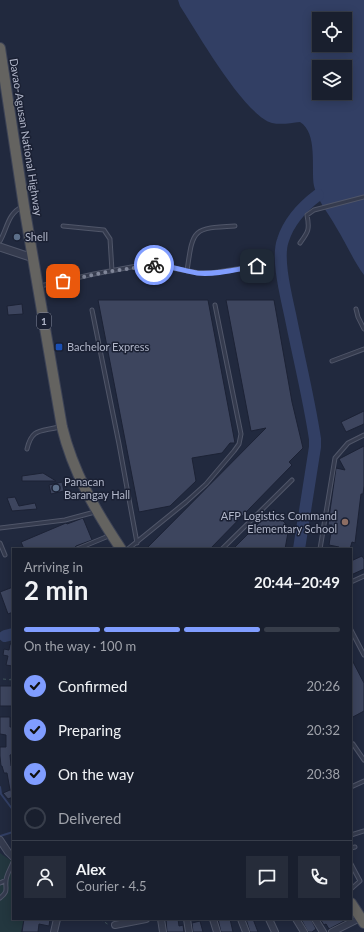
<!DOCTYPE html>
<html lang="en">
<head>
<meta charset="utf-8">
<style>
	body { margin:0; font-family:Lato,sans-serif; background:#262c3a; color:#f1f3f6; height:100vh; display:flex; flex-direction:column; font-size:15px; white-space:nowrap }
	* { box-sizing:border-box; margin:0 }
	p { font-size:13px; color:#9fa2aa }
	.icon { flex:none; width:22px; height:22px; fill:none; stroke:currentColor; stroke-width:2; stroke-linecap:round; stroke-linejoin:round }
	.map { position:relative; flex:1; overflow:hidden }
	.side { position:absolute; left:12px; top:548px; width:340px; height:372px; display:flex; flex-direction:column; background:#191f2e; border-radius:0px; box-shadow:0 2px 10px #0003,0 0 0 1px #373d4a }
	.side>* { flex:none }
	.tools { position:absolute; left:312px; top:12px; display:grid; gap:8px }
	.tools a { display:grid; place-items:center; width:40px; height:40px; border-radius:0px; background:#191f2e; box-shadow:0 2px 10px #0003,0 0 0 1px #373d4a; font-size:20px }
	.pin { position:absolute; display:grid; place-items:center; width:34px; height:34px; color:#fff; margin:-17px; border-radius:8px; box-shadow:0 2px 6px #0006 }
	.courier { position:absolute; display:grid; place-items:center; width:40px; height:40px; margin:-20px; border:3px solid #809dff; border-radius:50%; background:#fff; color:#222; box-shadow:0 1px 5px #0007 }
	.head em { font-style:normal; font-weight:700 }
	.head div { display:flex; flex-direction:column-reverse }
	.head { display:flex; align-items:center; justify-content:space-between; height:68px; padding:0 12px }
	h1 { font-size:26px; font-weight:700; line-height:30px }
	.bar { display:grid; grid-template-columns:repeat(4,1fr); gap:6px 4px; align-content:center; height:48px; padding:0 12px }
	.bar i { height:5px; border-radius:3px; background:#373d4a }
	.bar .on { background:#809dff }
	.bar p { grid-column:span 4 }
	.line { display:flex; align-items:center; gap:10px; padding:0 12px; border-top:1px solid #373d4a }
	.line div { flex:1 }
	.round { display:grid; place-items:center; flex:none; width:42px; height:42px; border-radius:0px; background:#262c3a }
	ol { padding:0 12px; list-style:none }
	li { display:flex; align-items:center; gap:12px; height:44px }
	li p { margin-inline-start:auto }
	li .icon { padding:4px; border-radius:50%; background:#809dff; color:#111; stroke-width:4 }
	li:last-child { color:#9fa2aa }
	li i { width:22px; height:22px; border:2px solid #373d4a; border-radius:50% }
	.map>svg:first-child { display:block }
	.green { fill:#23373f }
	.water { fill:#323f64; fill-rule:evenodd }
	.lines { fill:none; stroke-linecap:round; stroke-linejoin:round }
	.stream { stroke:#323f64; stroke-width:2 }
	.river { stroke:#323f64; stroke-width:12 }
	.building { fill:#3d455e; stroke:#1c2235 }
	.service-casing { stroke:#505669; stroke-width:5 }
	.minor-casing { stroke:#505669; stroke-width:8 }
	.tertiary-casing { stroke:#505669; stroke-width:9 }
	.trunk-casing { stroke:#3d4356; stroke-width:12 }
	.path { stroke:#41545c; stroke-width:1; stroke-dasharray:3 3; stroke-linecap:butt }
	.service { stroke:#353b4e; stroke-width:3 }
	.minor { stroke:#353b4e; stroke-width:6 }
	.tertiary { stroke:#353b4e; stroke-width:7 }
	.trunk { stroke:#646360; stroke-width:10 }
	.done { stroke:#7f8598; stroke-width:4; stroke-dasharray:0 7.2 }
	.route { stroke:#809dff; stroke-width:5 }
	.service-dot { fill:#5c6f8a; stroke:#1a2033; stroke-width:1.5 }
	.transit-dot { fill:#1a4fb4; stroke:#1a2033; stroke-width:1.5 }
	.education-dot { fill:#8d6e63; stroke:#1a2033; stroke-width:1.5 }
	.labels { text-anchor:middle; stroke-width:3; stroke-linejoin:round; paint-order:stroke }
	.shield { fill:#1a2033; stroke:#84899c; stroke-width:1 }
	.shield-label { font-size:10px; font-weight:bold; fill:#b1b6c9 }
	.street-label { font-size:11px; fill:#b1b6c9; stroke:#1a2033 }
	.poi-label { font-size:11px; fill:#b1b6c9; stroke:#1a2033; text-anchor:start }
</style>
</head>
<body>
<div class="map">
<svg width="364" height="932" viewBox="0 0 364 932">
	<rect width="100%" height="100%" fill="#21293e"/>
	<path class="green" d="M0 853 13 862V919H24L21 932H0Z"/>
	<path class="water" d="M178 0H364V275C353 260 346 243 336 227 329 214 317 200 314 186 311 168 318 133 300 122 291 123 281 125 272 123 244 115 197 32 180 6ZM319 19H345V45H319ZM319 67H345V93H319Z"/>
	<g class="lines">
		<path class="stream" d="M0 633 5 636 0 639
			M0 787 1 794 13 810
			M0 836 13 832"/>
		<path class="river" d="M299 549 315 447V439C309 399 299 359 291 319 287 299 276 259 283 240 289 221 302 207 318 195
			M5 636 13 634"/>
	</g>
	<path class="building" d="M98 300H208L235 443H230L222 453 192 458 196 481 170 506 139 512Z
		M226 300H274L292 402 303 448 289 462 292 465 210 549H146L266 428 251 431Z
		M22 304 23 314 8 315 7 306Z
		M364 411V424L346 432 341 422Z
		M364 446V486L363 494H361L355 543 352 542 350 549H339V547L329 545 332 525H328L336 468 345 470 339 459Z
		M43 473 56 481H22V476Z
		M62 482 64 491 51 494 49 485Z
		M15 497 19 506 35 503 37 509 12 511 7 498Z
		M275 513 289 527 285 549H233L268 514 271 516Z
		M83 518 92 540 76 546 74 549H24L21 542 66 523 67 524Z
		M362 556 364 559V569L351 575V561Z
		M13 587V612L8 614 0 592Z
		M10 644H13L12 666 6 665 8 656 3 655 4 649 9 650Z
		M351 658 364 683V711L351 718Z
		M0 686H13V706H0Z
		M0 717H10V727H13V754L10 755 11 766H13V790H11L13 797 8 799 3 793 10 790 7 773H4L2 766H1L0 756V747H6V735L0 734Z
		M24 919H50L49 926 39 924 38 932H22Z
		M166 919H178L179 926 183 925 184 932H167Z
		M218 919H230L233 932H221Z
		M246 919H253L258 932H250Z
		M301 919H311L316 929 312 932H308Z
		M320 919H348L329 929 326 924 324 925Z
		M200 921 203 932H193L192 923Z"/>
	<g class="lines">
		<g class="service-casing">
			<path id="service" d="M63 226 104 230 110 239 112 271
				M0 241C7 229 8 213 22 207
				M300 243C308 232 310 230 307 215L314 210 364 197
				M187 271C193 229 192 228 235 226
				M40 286 94 274 142 265H156L199 273H211L257 266
				M356 309 358 317 364 329
				M92 310 119 444 137 543
				M332 361 364 349
				M27 449C32 428 40 432 59 427
				M0 528 65 520 95 512
				M0 543 5 555
				M77 549 111 535
				M128 549 186 502 206 484 234 451 239 444 241 434 215 305
				M222 549 292 480
				M320 549 335 458 348 443 364 435
				M351 582 364 576
				M351 630 364 655
				M353 744 364 760
				M351 787 364 781
				M351 835 364 831
				M351 848 355 847
				M351 864 360 881 351 889
				M0 883 6 880
				M0 898C9 891 5 889 6 881 6 875 11 868 13 862"/>
		</g>
		<g class="minor-casing">
			<path id="minor" d="M0 840 8 852 13 857
				M161 919 163 932
				M187 919 189 932
				M213 919 217 932
				M241 919 246 932
				M269 919 275 932
				M296 919 304 932
				M315 919 323 932
				M115 925 146 919
				M54 932 57 919
				M332 932 360 918"/>
		</g>
		<g class="tertiary-casing">
			<path id="tertiary" d="M0 247 33 258"/>
		</g>
		<g class="trunk-casing">
			<path id="trunk" d="M0 48 24 206 62 427C73 472 95 510 121 549
				M351 903 364 923"/>
		</g>
		<path class="path" d="M3 679 13 680
			M11 680 13 670
			M100 919 109 925"/>
		<use href="#service" class="service"/>
		<use href="#minor" class="minor"/>
		<use href="#tertiary" class="tertiary"/>
		<use href="#trunk" class="trunk"/>
	</g>
	<g class="lines">
		<path class="done" d="M63 281 112 271 154 265"/>
		<path class="route" d="M154 265C169 265 183 271 197 273 216 275 238 269 257 266"/>
	</g>
	<g class="service-dot">
		<circle cx="17" cy="237" r="4"/>
		<circle cx="56" cy="488" r="4"/>
	</g>
	<rect class="transit-dot" x="55" y="343" width="8" height="8" rx="2"/>
	<circle class="education-dot" cx="345" cy="522" r="4"/>
	<g class="labels">
		<rect class="shield" x="37" y="313" width="14" height="16" rx="3"/>
		<g class="shield-label">
			<text x="44" y="325">1</text>
		</g>
		<g class="street-label">
			<text transform="translate(26 137) rotate(81)" y="4">Davao-Agusan National Highway</text>
		</g>
		<g class="poi-label">
			<text x="25" y="241">Shell</text>
			<text x="67" y="351">Bachelor Express</text>
			<text x="64" y="486">Panacan<tspan x="64" dy="13">Barangay Hall</tspan></text>
			<text x="337" y="520" text-anchor="end">AFP Logistics Command<tspan x="337" dy="13">Elementary School</tspan></text>
		</g>
	</g>
</svg>
<div class="tools">
<a><svg class="icon" aria-label="locate" viewBox="0 0 24 24"><circle cx="12" cy="12" r="6"/><path d="M12 2v4M12 18v4M2 12h4M18 12h4"/></svg></a>
<a><svg class="icon" aria-label="layers" viewBox="0 0 24 24"><path d="M12 4l9 5-9 5-9-5zM3 14l9 5 9-5"/></svg></a>
</div>
<div class="pin" style="left:63px;top:281px;background:#ea580c"><svg class="icon" aria-label="bag" viewBox="0 0 24 24"><path d="M5 8h14l-1 12H6zM9 8a3 3 0 0 1 6 0"/></svg></div>
<div class="pin" style="left:257px;top:266px;background:#1f2937"><svg class="icon" aria-label="home" viewBox="0 0 24 24"><path d="M3 11l9-7 9 7M6 9v11h12V9"/></svg></div>
<div class="courier" style="left:154px;top:265px"><svg class="icon" aria-label="bike" viewBox="0 0 24 24"><circle cx="6" cy="16" r="4"/><circle cx="18" cy="16" r="4"/><path d="M6 16l4-8h5l3 8M10 8l3 8H6M13 5h3"/></svg></div>
<section class="side">
<div class="head"><div><h1>2 min</h1><p>Arriving in</p></div><em>20:44–20:49</em></div>
<div class="bar"><i class="on"></i><i class="on"></i><i class="on"></i><i></i><p>On the way · 100 m</p></div>
<ol>
<li><svg class="icon" aria-label="check" viewBox="0 0 24 24"><path d="M5 12l5 5 9-10"/></svg>Confirmed<p>20:26</p></li>
<li><svg class="icon" aria-label="check" viewBox="0 0 24 24"><path d="M5 12l5 5 9-10"/></svg>Preparing<p>20:32</p></li>
<li><svg class="icon" aria-label="check" viewBox="0 0 24 24"><path d="M5 12l5 5 9-10"/></svg>On the way<p>20:38</p></li>
<li><i></i>Delivered</li>
</ol>
<div class="line" style="height:72px"><a class="round"><svg class="icon" aria-label="person" viewBox="0 0 24 24"><circle cx="12" cy="8" r="4"/><path d="M4 21q1-7 8-7t8 7"/></svg></a><div><b>Alex</b><p>Courier · 4.5</p></div><a class="round"><svg class="icon" aria-label="chat" viewBox="0 0 24 24"><path d="M4 5h16v11H9l-5 4z"/></svg></a><a class="round"><svg class="icon" aria-label="phone" viewBox="0 0 24 24"><path d="M5 4h4l2 5-3 2q2 4 5 5l2-3 5 2v4C11 20 4 13 5 4z"/></svg></a></div>
</section>
</div>
</body>
</html>
